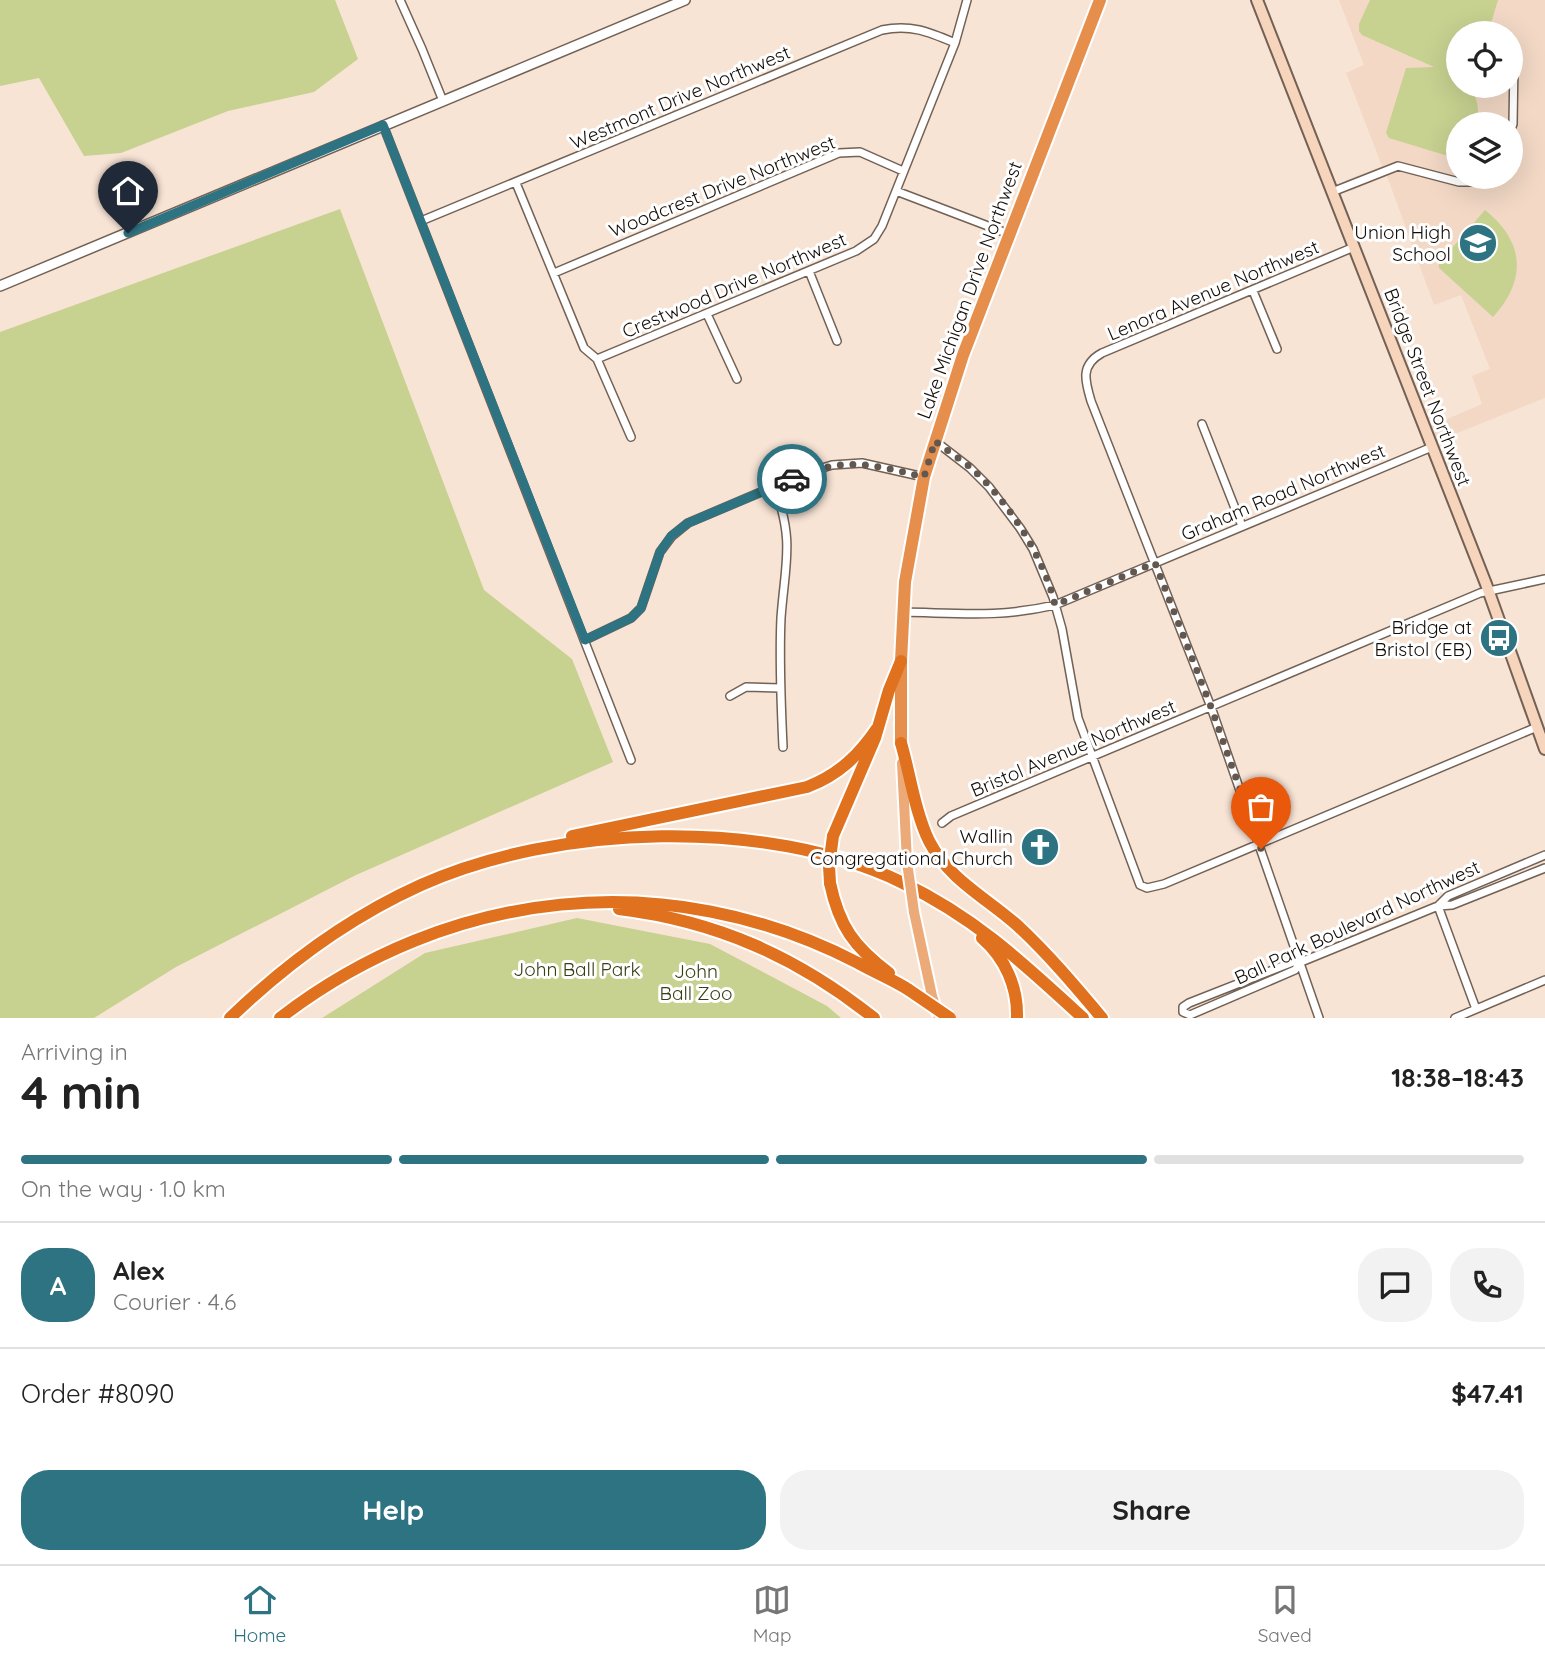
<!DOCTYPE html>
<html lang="en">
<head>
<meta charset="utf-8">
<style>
	body { margin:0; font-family:Quicksand,sans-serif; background:#f2f2f2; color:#222; height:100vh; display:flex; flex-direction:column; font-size:26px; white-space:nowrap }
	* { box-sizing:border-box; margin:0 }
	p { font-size:23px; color:#767676 }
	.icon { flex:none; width:38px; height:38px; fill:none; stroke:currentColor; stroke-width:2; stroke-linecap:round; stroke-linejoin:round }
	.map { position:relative; height:1018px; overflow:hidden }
	.drawer { display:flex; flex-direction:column; background:#fff; flex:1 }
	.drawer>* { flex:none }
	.fabs { position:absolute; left:1446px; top:21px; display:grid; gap:14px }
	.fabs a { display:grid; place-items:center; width:77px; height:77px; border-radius:50%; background:#fff; box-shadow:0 7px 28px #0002; font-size:35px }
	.pin { position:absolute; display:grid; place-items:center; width:60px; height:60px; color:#fff; margin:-72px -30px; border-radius:50% 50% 50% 0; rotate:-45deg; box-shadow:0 0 7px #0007 }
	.pin .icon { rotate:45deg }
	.courier { position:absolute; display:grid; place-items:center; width:70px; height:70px; margin:-35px; border:5px solid #2e7382; border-radius:50%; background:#fff; color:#222; box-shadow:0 2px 9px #0007 }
	.overview em { font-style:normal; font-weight:700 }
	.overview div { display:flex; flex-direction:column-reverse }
	.overview { display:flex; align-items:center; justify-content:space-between; height:119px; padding:0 21px }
	h1 { font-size:46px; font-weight:700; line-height:52px }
	.bar { display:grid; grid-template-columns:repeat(4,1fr); gap:10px 7px; align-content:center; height:84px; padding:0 21px }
	.bar i { height:9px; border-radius:5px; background:#e0e0e0 }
	.bar .current { background:#2e7382 }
	.bar p { grid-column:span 4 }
	.line { display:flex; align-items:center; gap:18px; padding:0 21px; border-top:2px solid #e0e0e0 }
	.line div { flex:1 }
	.round { display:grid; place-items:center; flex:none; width:74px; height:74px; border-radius:28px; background:#f2f2f2 }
	.button { display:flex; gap:14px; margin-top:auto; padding:14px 21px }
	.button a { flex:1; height:80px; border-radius:28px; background:#2e7382; color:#fff; font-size:28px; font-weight:700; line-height:80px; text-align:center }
	.button a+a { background:#f2f2f2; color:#222 }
	.menu { display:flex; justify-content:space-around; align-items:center; height:98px; border-top:2px solid #e0e0e0; background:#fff; font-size:19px; color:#767676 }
	.menu a { display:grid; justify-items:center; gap:4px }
	.menu .current { color:#2e7382 }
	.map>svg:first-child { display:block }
	.built { fill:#f2d8c5; fill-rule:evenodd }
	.green { fill:#c7d190 }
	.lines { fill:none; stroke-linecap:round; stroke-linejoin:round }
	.minor-casing { stroke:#726155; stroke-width:10 }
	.tertiary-casing { stroke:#726155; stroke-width:12 }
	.secondary-casing { stroke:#726155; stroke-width:14 }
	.primary-casing { stroke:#fff; stroke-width:14 }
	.trunk-casing { stroke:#fff; stroke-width:16 }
	.motorway-casing { stroke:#fff; stroke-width:16 }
	.minor { stroke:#fff; stroke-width:7 }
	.tertiary { stroke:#fff; stroke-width:9 }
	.secondary { stroke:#f6d5bc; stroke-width:10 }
	.primary { stroke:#ecaa79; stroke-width:10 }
	.trunk { stroke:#e68e4c; stroke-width:12 }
	.motorway { stroke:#e0721f; stroke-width:12 }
	.primary-bridge-casing { stroke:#fff; stroke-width:14; stroke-linecap:butt }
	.motorway-bridge-casing { stroke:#fff; stroke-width:16; stroke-linecap:butt }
	.primary-bridge { stroke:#ecaa79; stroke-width:10 }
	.motorway-bridge { stroke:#e0721f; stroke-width:12 }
	.done { stroke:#635850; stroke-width:7; stroke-dasharray:0 12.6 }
	.route { stroke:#2e7382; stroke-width:9 }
	.labels { text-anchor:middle; stroke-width:6; stroke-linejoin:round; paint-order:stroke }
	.street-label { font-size:19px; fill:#130d08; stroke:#fff }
	.poi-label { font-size:19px; fill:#130d08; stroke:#fff; text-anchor:end }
	.park-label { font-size:19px; fill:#393e15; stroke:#fff }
</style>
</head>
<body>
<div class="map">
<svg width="1545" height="1018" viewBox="0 0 1545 1018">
	<rect width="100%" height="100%" fill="#f8e4d5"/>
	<path class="built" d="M1339 0H1545V398L1437 441 1431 426 1482 404 1472 376 1490 369 1461 295 1434 305 1387 176 1351 191 1346 180 1382 166 1346 73 1364 65ZM1458 33H1510V86H1458ZM1458 124H1510V177H1458Z"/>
	<path class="green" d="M0 0H335L358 59 314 92 228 111 121 153 84 156 39 78 0 86Z
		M1370 0H1498L1488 33H1458V86H1469C1478 97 1479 110 1478 124H1458V159L1389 138 1386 133 1406 68 1434 67 1362 35 1359 31V24Z
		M340 209 484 590 572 659 613 762 356 875 176 967 94 1018H0V332Z
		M1485 210C1525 242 1527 280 1493 317L1439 268V263Z
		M577 918 710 944 827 1006 841 1018H322L425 953Z"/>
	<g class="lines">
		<g class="minor-casing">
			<path id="minor" d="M400 0 422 49 443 101
				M383 125 631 760
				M1510 132 1513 124 1514 62
				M516 183 584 348 597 359 631 437
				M896 191 1009 234
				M1332 192 1398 166 1459 182H1478L1488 177
				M421 221 882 30C911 24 929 32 955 43
				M809 271 837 341
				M554 273 839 153 860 152 903 171
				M1253 291 1277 349
				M707 314 737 379
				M597 359 856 251 874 239 882 226 955 43 967 0
				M1202 424 1242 526
				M935 441 970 468 989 487 1020 528 1033 549 1053 597 1062 629 1078 718 1140 885 1147 888 1164 884 1537 727
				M774 486C795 541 785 563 781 618 779 661 781 704 783 747
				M903 612C959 613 999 618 1055 605L1432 447
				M585 640 631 618 641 608 660 552 672 536 688 523 806 473 832 465 862 463 924 477
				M730 696 746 687 780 688
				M942 823 951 816 1480 593 1545 579
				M1438 906 1452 905 1545 868
				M1438 906 1476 1009
				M1301 962H1293L1189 1003 1183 1007V1012L1190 1015 1295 970 1301 962 1438 906 1448 896 1545 855
				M1319 1018 1211 707 1091 401C1085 381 1080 365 1102 353L1354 247
				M1455 1018 1545 980"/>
		</g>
		<g class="tertiary-casing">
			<path id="tertiary" d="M0 286 685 0"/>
		</g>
		<g class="secondary-casing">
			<path id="secondary" d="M1257 0 1486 584 1545 749"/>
		</g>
		<g class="primary-casing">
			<path id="primary" d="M902 763 907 862
				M914 912 932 996 939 1018"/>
		</g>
		<g class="trunk-casing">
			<path id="trunk" d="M901 743V661L905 582 924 477 963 355 1100 0"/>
		</g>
		<g class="motorway-casing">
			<path id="motorway" d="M901 743C910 774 915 812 929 841 949 880 987 898 1018 926 1049 955 1075 986 1102 1018
				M572 836 807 787C840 774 859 755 878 727
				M833 836 875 738 889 690 901 661
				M830 883C839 926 854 947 889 973
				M619 909C717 921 797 957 874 1018
				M982 938C1005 958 1018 987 1017 1018
				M230 1018C286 964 350 917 421 885 557 824 766 817 901 882 976 918 1023 963 1083 1018
				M280 1018C449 888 667 864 858 963 874 972 894 980 909 990"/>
		</g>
		<use href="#minor" class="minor"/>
		<use href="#tertiary" class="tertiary"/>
		<use href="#secondary" class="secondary"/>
		<use href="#primary" class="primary"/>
		<use href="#trunk" class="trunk"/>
		<use href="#motorway" class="motorway"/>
		<g class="primary-bridge-casing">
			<path id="primary-bridge" d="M907 862 914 912"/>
		</g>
		<g class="motorway-bridge-casing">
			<path id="motorway-bridge" d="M830 883 829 866 833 836
				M909 990 950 1018"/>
		</g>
		<use href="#primary-bridge" class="primary-bridge"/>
		<use href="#motorway-bridge" class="motorway-bridge"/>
	</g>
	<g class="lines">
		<path class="done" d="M792 479C845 456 870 464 924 477L935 441C946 450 959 458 970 467 1007 499 1044 557 1055 605L1155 563 1211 707 1261 849"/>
		<path class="route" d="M128 233 383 125 585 640 631 618 641 608 660 552 671 536 688 523 792 479"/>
	</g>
	<defs>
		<g id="school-disc" transform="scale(2.0125)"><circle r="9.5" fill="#2e7382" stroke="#fff"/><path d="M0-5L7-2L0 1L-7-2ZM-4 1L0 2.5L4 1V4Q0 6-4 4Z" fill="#fff"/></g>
		<g id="bus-disc" transform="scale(2.0125)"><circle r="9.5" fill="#2e7382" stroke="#fff"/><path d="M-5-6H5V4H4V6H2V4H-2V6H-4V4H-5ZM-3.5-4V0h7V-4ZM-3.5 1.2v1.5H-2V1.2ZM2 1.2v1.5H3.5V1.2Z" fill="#fff"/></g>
		<g id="church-disc" transform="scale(2.0125)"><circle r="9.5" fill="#2e7382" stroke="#fff"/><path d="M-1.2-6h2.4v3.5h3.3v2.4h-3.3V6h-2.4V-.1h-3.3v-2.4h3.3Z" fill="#fff"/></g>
	</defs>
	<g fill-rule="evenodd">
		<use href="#school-disc" x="1478" y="243"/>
		<use href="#bus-disc" x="1499" y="638"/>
		<use href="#church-disc" x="1040" y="847"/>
	</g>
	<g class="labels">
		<g class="street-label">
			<text transform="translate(680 97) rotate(-23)" y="7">Westmont Drive Northwest</text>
			<text transform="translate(722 186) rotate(-22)" y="7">Woodcrest Drive Northwest</text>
			<text transform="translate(734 285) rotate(-23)" y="7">Crestwood Drive Northwest</text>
			<text transform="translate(969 290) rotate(-70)" y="7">Lake Michigan Drive Northwest</text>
			<text transform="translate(1213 290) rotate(-23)" y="7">Lenora Avenue Northwest</text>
			<text transform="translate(1428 387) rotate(69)" y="7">Bridge Street Northwest</text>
			<text transform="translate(1283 492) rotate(-23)" y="7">Graham Road Northwest</text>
			<text transform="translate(1073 748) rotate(-23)" y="7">Bristol Avenue Northwest</text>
			<text transform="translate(1357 922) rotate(-25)" y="7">Ball Park Boulevard Northwest</text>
		</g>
		<g class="poi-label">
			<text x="1451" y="239">Union High<tspan x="1451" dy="22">School</tspan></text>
			<text x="1472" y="634">Bridge at<tspan x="1472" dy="22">Bristol (EB)</tspan></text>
			<text x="1013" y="843">Wallin<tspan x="1013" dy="22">Congregational Church</tspan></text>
		</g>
		<g class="park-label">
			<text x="577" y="976">John Ball Park</text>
			<text x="696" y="978">John<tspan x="696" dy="22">Ball Zoo</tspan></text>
		</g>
	</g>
</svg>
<div class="fabs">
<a><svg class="icon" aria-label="locate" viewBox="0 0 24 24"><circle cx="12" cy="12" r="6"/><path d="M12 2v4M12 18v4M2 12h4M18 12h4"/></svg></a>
<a><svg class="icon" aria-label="layers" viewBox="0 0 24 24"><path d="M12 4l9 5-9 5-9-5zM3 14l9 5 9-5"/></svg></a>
</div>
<div class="pin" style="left:1261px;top:849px;background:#ea580c"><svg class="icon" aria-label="bag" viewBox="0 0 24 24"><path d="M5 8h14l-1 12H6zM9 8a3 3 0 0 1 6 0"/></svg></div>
<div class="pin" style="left:128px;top:233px;background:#1f2937"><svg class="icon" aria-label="home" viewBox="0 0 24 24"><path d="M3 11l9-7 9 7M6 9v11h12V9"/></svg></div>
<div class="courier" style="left:792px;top:479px"><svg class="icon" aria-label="car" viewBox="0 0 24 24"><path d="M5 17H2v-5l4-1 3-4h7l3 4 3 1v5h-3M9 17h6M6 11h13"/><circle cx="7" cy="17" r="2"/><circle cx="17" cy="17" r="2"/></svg></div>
</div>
<section class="drawer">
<div class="overview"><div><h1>4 min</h1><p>Arriving in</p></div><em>18:38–18:43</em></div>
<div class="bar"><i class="current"></i><i class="current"></i><i class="current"></i><i></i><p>On the way · 1.0 km</p></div>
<div class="line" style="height:126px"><b class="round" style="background:#2e7382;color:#fff">A</b><div><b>Alex</b><p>Courier · 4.6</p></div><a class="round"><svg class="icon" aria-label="chat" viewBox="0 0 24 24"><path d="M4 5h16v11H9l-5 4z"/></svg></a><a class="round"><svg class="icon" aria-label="phone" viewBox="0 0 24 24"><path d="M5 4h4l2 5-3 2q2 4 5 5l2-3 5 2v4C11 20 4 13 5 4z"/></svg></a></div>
<div class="line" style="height:91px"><div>Order #8090</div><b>$47.41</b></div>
<div class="button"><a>Help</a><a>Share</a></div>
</section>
<nav class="menu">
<a class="current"><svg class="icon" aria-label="home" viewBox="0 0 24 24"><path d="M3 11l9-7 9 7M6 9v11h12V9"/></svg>Home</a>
<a><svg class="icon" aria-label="map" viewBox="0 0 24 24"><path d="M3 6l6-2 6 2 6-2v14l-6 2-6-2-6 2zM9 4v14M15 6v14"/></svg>Map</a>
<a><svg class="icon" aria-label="saved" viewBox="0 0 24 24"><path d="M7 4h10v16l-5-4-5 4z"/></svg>Saved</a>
</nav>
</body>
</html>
